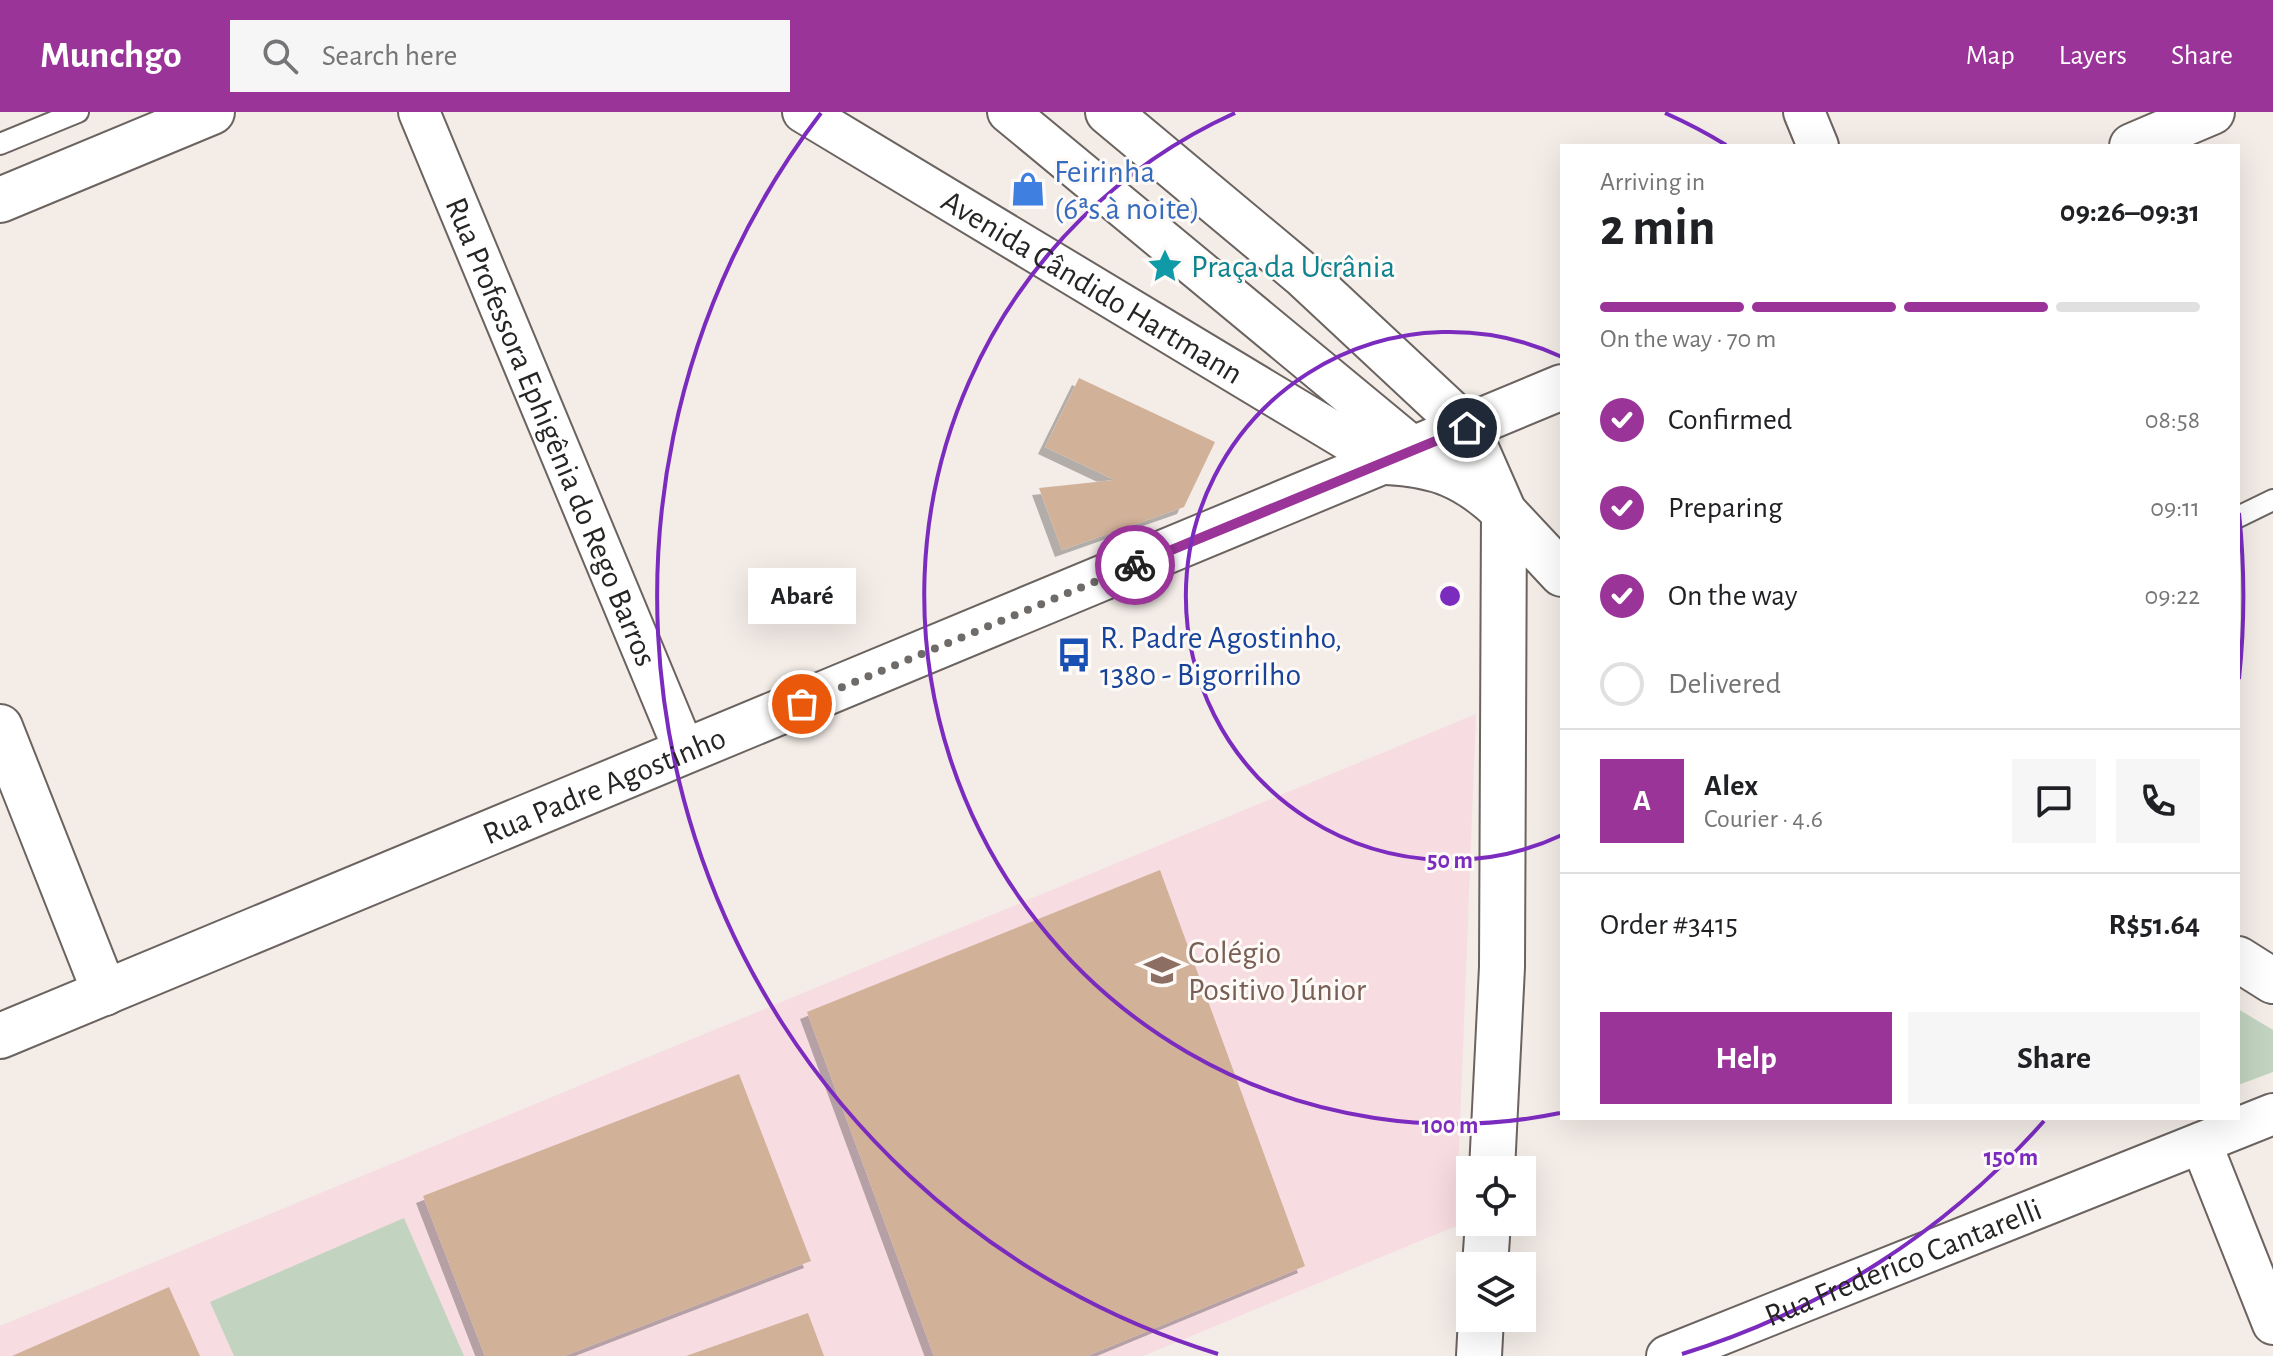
<!DOCTYPE html>
<html lang="en">
<head>
<meta charset="utf-8">
<style>
	body { margin:0; font-family:"Alegreya Sans",sans-serif; background:#f6f6f6; color:#202124; height:100vh; display:flex; flex-direction:column; font-size:30px; white-space:nowrap }
	* { box-sizing:border-box; margin:0 }
	p { font-size:26px; color:#757577 }
	.icon { flex:none; width:44px; height:44px; fill:none; stroke:currentColor; stroke-width:2; stroke-linecap:round; stroke-linejoin:round }
	.map { position:relative; flex:1; overflow:hidden }
	.side { position:absolute; left:1560px; top:32px; width:680px; height:976px; display:flex; flex-direction:column; background:#fff; border-radius:0px; box-shadow:0 8px 32px #0002 }
	.side>* { flex:none }
	.fabs { position:absolute; left:1456px; top:1044px; display:grid; gap:16px }
	.fabs a { display:grid; place-items:center; width:80px; height:80px; border-radius:0px; background:#fff; box-shadow:0 8px 32px #0002; font-size:40px }
	.pin { position:absolute; display:grid; place-items:center; width:68px; height:68px; color:#fff; margin:-34px; border:4px solid #fff; border-radius:50%; box-shadow:0 2px 8px #0007 }
	.courier { position:absolute; display:grid; place-items:center; width:80px; height:80px; margin:-40px; border:6px solid #9a3499; border-radius:50%; background:#fff; color:#222; box-shadow:0 2px 10px #0007 }
	.bubble { position:absolute; height:56px; border-radius:0px; background:#fff; box-shadow:0 8px 32px #0002; font-size:26px; font-weight:700; line-height:56px; text-align:center }
	.summary em { font-style:normal; font-weight:700 }
	.summary div { display:flex; flex-direction:column-reverse }
	.summary { display:flex; align-items:center; justify-content:space-between; height:136px; padding:0 40px }
	h1 { font-size:52px; font-weight:700; line-height:60px }
	.bar { display:grid; grid-template-columns:repeat(4,1fr); gap:12px 8px; align-content:center; height:96px; padding:0 40px }
	.bar i { height:10px; border-radius:6px; background:#e0e0e0 }
	.bar .current { background:#9a3499 }
	.bar p { grid-column:span 4 }
	.line { display:flex; align-items:center; gap:20px; padding:0 40px; border-top:2px solid #e0e0e0 }
	.line div { flex:1 }
	.round { display:grid; place-items:center; flex:none; width:84px; height:84px; border-radius:0px; background:#f6f6f6 }
	ol { padding:0 40px; list-style:none }
	li { display:flex; align-items:center; gap:24px; height:88px }
	li p { margin-inline-start:auto }
	li .icon { padding:8px; border-radius:50%; background:#9a3499; color:#fff; stroke-width:4 }
	li:last-child { color:#757577 }
	li i { width:44px; height:44px; border:4px solid #e0e0e0; border-radius:50% }
	.button { display:flex; gap:16px; margin-top:auto; padding:16px 40px }
	.button a { flex:1; height:92px; border-radius:0px; background:#9a3499; color:#fff; font-size:32px; font-weight:700; line-height:92px; text-align:center }
	.button a+a { background:#f6f6f6; color:#202124 }
	header { display:flex; align-items:center; gap:48px; box-sizing:border-box; height:112px; padding:0 40px; background:#9a3499; color:#fff }
	header strong { font-size:38px }
	nav { display:flex; gap:44px; margin-inline-start:auto; font-size:28px }
	.search { width:560px; height:72px; background:#f6f6f6; display:flex; align-items:center; gap:20px; box-sizing:border-box; padding:0 28px; border-radius:0px; color:#757577; font-size:30px }
	.map>svg:first-child { display:block }
	.education { fill:#f7dce1 }
	.green { fill:#c2d4c0 }
	.building { fill:#d2b199; filter:url(#shadow) }
	.lines { fill:none; stroke-linecap:round; stroke-linejoin:round }
	.lane-casing { stroke:#6a635f; stroke-width:24 }
	.street-casing { stroke:#6a635f; stroke-width:44 }
	.secondary-casing { stroke:#6a635f; stroke-width:48 }
	.primary-casing { stroke:#6a635f; stroke-width:48 }
	.lane { stroke:#fff; stroke-width:20 }
	.street { stroke:#fff; stroke-width:40 }
	.secondary { stroke:#fff; stroke-width:44 }
	.primary { stroke:#fff; stroke-width:44 }
	.done { stroke:#6e6b68; stroke-width:8; stroke-dasharray:0 14.4 }
	.route { stroke:#9a3499; stroke-width:10 }
	.ring { fill:none; stroke:#7b2cbf; stroke-width:4 }
	.labels { text-anchor:middle; stroke-width:6; stroke-linejoin:round; paint-order:stroke }
	.shop-label { font-size:32px; fill:#366cbe; stroke:#fefaf7; text-anchor:start }
	.culture-label { font-size:32px; fill:#0d838f; stroke:#fefaf7; text-anchor:start }
	.street-label { font-size:32px; fill:#272523; stroke:#fefaf7 }
	.transit-label { font-size:32px; fill:#164399; stroke:#fefaf7; text-anchor:start }
	.education-label { font-size:32px; fill:#785e54; stroke:#fefaf7; text-anchor:start }
	.centre { fill:#7b2cbf; stroke:#fefaf7; stroke-width:4 }
	.ring-label { font-size:24px; text-anchor:middle; font-weight:bold; fill:#7b2cbf; stroke:#fefaf7; stroke-width:6; stroke-linejoin:round; paint-order:stroke }
</style>
</head>
<body>
<header>
<strong>Munchgo</strong>
<div class="search"><svg class="icon" aria-label="search" viewBox="0 0 24 24"><circle cx="10" cy="10" r="6"/><path d="M15 15l6 6"/></svg>Search here</div>
<nav><a>Map</a><a>Layers</a><a>Share</a></nav>
</header>
<div class="map">
<svg width="2273" height="1244" viewBox="0 0 2273 1244">
	<defs>
		<filter id="shadow"><feDropShadow dx="-7" dy="7" stdDeviation="0" flood-color="#0004"/></filter>
	</defs>
	<rect width="100%" height="100%" fill="#f3ece7"/>
	<path class="education" d="M1476 602 1456 1114 1143 1244H0V1214Z"/>
	<path class="green" d="M2238 897 2273 918V960L2238 973Z
		M404 1106 464 1244H234L210 1190Z"/>
	<path class="building" d="M1079 266 1215 330 1184 395 1062 438 1039 376 1115 368 1045 335Z
		M1160 758 1305 1154 1087 1244H934L807 900Z
		M739 962 811 1149 564 1244H485L423 1084Z
		M169 1175 200 1244H12Z
		M808 1201 824 1244H686Z"/>
	<g class="lines">
		<g class="lane-casing">
			<path id="lane" d="M0 32 78 0
				M2238 405 2273 388"/>
		</g>
		<g class="street-casing">
			<g id="street">
				<path id="s1" d="M419 0 685 640"/>
				<path id="s2" d="M803 0 1384 350"/>
				<path d="M1008 0 1415 337"/>
				<path d="M1804 0 1818 34"/>
				<path d="M2201 1031 2273 1212"/>
				<path id="s3" d="M1667 1244 2273 1002"/>
			</g>
		</g>
		<g class="secondary-casing">
			<path id="secondary" d="M1108 0 1302 162 1467 316 1504 400 1502 855 1492 1058
				M0 88 212 0
				M1504 400 1562 462
				M0 615 105 881
				M2238 847 2273 869
				M1485 1154 1488 1110
				M1479 1244 1481 1206"/>
		</g>
		<g class="primary-casing">
			<g id="primary">
				<path d="M2132 34 2212 0"/>
				<path d="M1386 350C1437 352 1468 365 1504 400"/>
				<path id="s4" d="M0 924 1562 275"/>
			</g>
		</g>
		<use href="#lane" class="lane"/>
		<use href="#street" class="street"/>
		<use href="#secondary" class="secondary"/>
		<use href="#primary" class="primary"/>
	</g>
	<g class="lines">
		<path class="done" d="M802 592 1135 453"/>
		<path class="route" d="M1135 453 1467 316"/>
	</g>
	<g class="ring">
		<path d="M1562 723A264 264 0 1 1 1562 245"/>
		<path d="M1560 1001A529 529 0 0 1 1235 1M1665 1A529 529 0 0 1 1726 33"/>
		<path d="M2044 1009A793 793 0 0 1 1682 1242M1218 1242A793 793 0 0 1 821 1M2239 401A793 793 0 0 1 2239 567"/>
	</g>
	<defs>
		<g id="shop-bare" transform="scale(2.76)"><path d="M-5-2.5h2.3a2.7 3.5 0 0 1 5.4 0H5L5.5 6h-11ZM-1.5-2.5h3a1.5 2.3 0 0 0-3 0Z" fill="#3f7fe0" stroke="#fefaf7" stroke-width="2.5" paint-order="stroke"/></g>
		<g id="sight-bare" transform="scale(2.76)"><path d="M0-6L1.8-2.2L6-1.7L2.9 1.2L3.7 5.4L0 3.3L-3.7 5.4L-2.9 1.2L-6-1.7L-1.8-2.2Z" fill="#0f9aa8" stroke="#fefaf7" stroke-width="2.5" paint-order="stroke"/></g>
		<g id="bus-bare" transform="scale(2.76)"><path d="M-5-6H5V4H4V6H2V4H-2V6H-4V4H-5ZM-3.5-4V0h7V-4ZM-3.5 1.2v1.5H-2V1.2ZM2 1.2v1.5H3.5V1.2Z" fill="#1a4fb4" stroke="#fefaf7" stroke-width="2.5" paint-order="stroke"/></g>
		<g id="school-bare" transform="scale(2.76)"><path d="M0-5L7-2L0 1L-7-2ZM-4 1L0 2.5L4 1V4Q0 6-4 4Z" fill="#8d6e63" stroke="#fefaf7" stroke-width="2.5" paint-order="stroke"/></g>
	</defs>
	<g fill-rule="evenodd">
		<use href="#shop-bare" x="1028" y="77"/>
		<use href="#sight-bare" x="1165" y="154"/>
		<use href="#bus-bare" x="1074" y="543"/>
		<use href="#school-bare" x="1162" y="858"/>
	</g>
	<g class="labels">
		<g class="shop-label">
			<text x="1054" y="70">Feirinha<tspan x="1054" dy="37">(6ªs à noite)</tspan></text>
		</g>
		<g class="culture-label">
			<text x="1191" y="165">Praça da Ucrânia</text>
		</g>
		<g class="street-label">
			<text dy="11" stroke="none"><textPath href="#s2" startOffset="338">Avenida Cândido Hartmann</textPath></text>
			<text dy="11" stroke="none"><textPath href="#s1" startOffset="346">Rua Professora Ephigênia do Rego Barros</textPath></text>
			<text dy="11" stroke="none"><textPath href="#s4" startOffset="654">Rua Padre Agostinho</textPath></text>
			<text dy="11" stroke="none"><textPath href="#s3" startOffset="254">Rua Frederico Cantarelli</textPath></text>
		</g>
		<g class="transit-label">
			<text x="1100" y="536">R. Padre Agostinho,<tspan x="1100" dy="37">1380 - Bigorrilho</tspan></text>
		</g>
		<g class="education-label">
			<text x="1188" y="851">Colégio<tspan x="1188" dy="37">Positivo Júnior</tspan></text>
		</g>
	</g>
	<circle cx="1450" cy="484" r="12" class="centre"/>
	<g class="ring-label">
		<text x="1450" y="756">50 m</text>
		<text x="1450" y="1021">100 m</text>
		<text x="2011" y="1053">150 m</text>
	</g>
</svg>
<div class="fabs">
<a><svg class="icon" aria-label="locate" viewBox="0 0 24 24"><circle cx="12" cy="12" r="6"/><path d="M12 2v4M12 18v4M2 12h4M18 12h4"/></svg></a>
<a><svg class="icon" aria-label="layers" viewBox="0 0 24 24"><path d="M12 4l9 5-9 5-9-5zM3 14l9 5 9-5"/></svg></a>
</div>
<div class="pin" style="left:802px;top:592px;background:#ea580c"><svg class="icon" aria-label="bag" viewBox="0 0 24 24"><path d="M5 8h14l-1 12H6zM9 8a3 3 0 0 1 6 0"/></svg></div>
<div class="pin" style="left:1467px;top:316px;background:#1f2937"><svg class="icon" aria-label="home" viewBox="0 0 24 24"><path d="M3 11l9-7 9 7M6 9v11h12V9"/></svg></div>
<div class="courier" style="left:1135px;top:453px"><svg class="icon" aria-label="bike" viewBox="0 0 24 24"><circle cx="6" cy="16" r="4"/><circle cx="18" cy="16" r="4"/><path d="M6 16l4-8h5l3 8M10 8l3 8H6M13 5h3"/></svg></div>
<div class="bubble" style="left:748px;top:456px;width:108px">Abaré</div>
<section class="side">
<div class="summary"><div><h1>2 min</h1><p>Arriving in</p></div><em>09:26–09:31</em></div>
<div class="bar"><i class="current"></i><i class="current"></i><i class="current"></i><i></i><p>On the way · 70 m</p></div>
<ol>
<li><svg class="icon" aria-label="check" viewBox="0 0 24 24"><path d="M5 12l5 5 9-10"/></svg>Confirmed<p>08:58</p></li>
<li><svg class="icon" aria-label="check" viewBox="0 0 24 24"><path d="M5 12l5 5 9-10"/></svg>Preparing<p>09:11</p></li>
<li><svg class="icon" aria-label="check" viewBox="0 0 24 24"><path d="M5 12l5 5 9-10"/></svg>On the way<p>09:22</p></li>
<li><i></i>Delivered</li>
</ol>
<div class="line" style="height:144px"><b class="round" style="background:#9a3499;color:#fff">A</b><div><b>Alex</b><p>Courier · 4.6</p></div><a class="round"><svg class="icon" aria-label="chat" viewBox="0 0 24 24"><path d="M4 5h16v11H9l-5 4z"/></svg></a><a class="round"><svg class="icon" aria-label="phone" viewBox="0 0 24 24"><path d="M5 4h4l2 5-3 2q2 4 5 5l2-3 5 2v4C11 20 4 13 5 4z"/></svg></a></div>
<div class="line" style="height:104px"><div>Order #3415</div><b>R$51.64</b></div>
<div class="button"><a>Help</a><a>Share</a></div>
</section>
</div>
</body>
</html>
